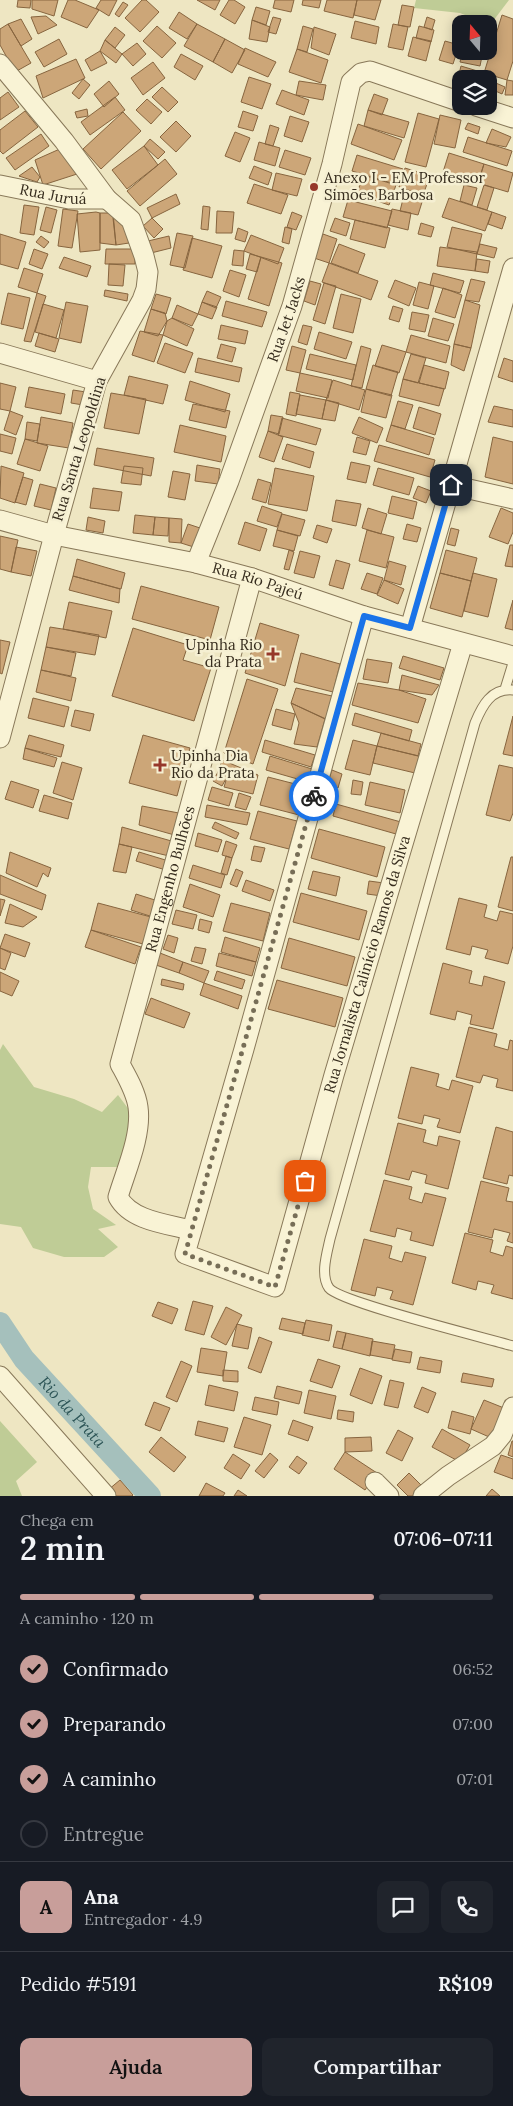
<!DOCTYPE html>
<html lang="pt">
<head>
<meta charset="utf-8">
<style>
	body { margin:0; font-family:Lora,serif; background:#20242c; color:#f1f3f6; height:100vh; display:flex; flex-direction:column; font-size:19px; white-space:nowrap }
	* { box-sizing:border-box; margin:0 }
	p { font-size:16px; color:#9ea1a6 }
	.icon { flex:none; width:28px; height:28px; fill:none; stroke:currentColor; stroke-width:2; stroke-linecap:round; stroke-linejoin:round }
	.map { position:relative; height:1496px; overflow:hidden }
	.sheet { display:flex; flex-direction:column; background:#171b24; flex:1 }
	.sheet>* { flex:none }
	.needle { width:32px; rotate:341deg }
	.buttons { position:absolute; left:452px; top:15px; display:grid; gap:10px }
	.buttons a { display:grid; place-items:center; width:45px; height:45px; border-radius:10px; background:#171b24; box-shadow:0 2px 12px #0003; font-size:25px }
	.pin { position:absolute; display:grid; place-items:center; width:42px; height:42px; color:#fff; margin:-21px; border-radius:10px; box-shadow:0 2px 8px #0006 }
	.courier { position:absolute; display:grid; place-items:center; width:50px; height:50px; margin:-25px; border:4px solid #1a73e8; border-radius:50%; background:#fff; color:#222; box-shadow:0 1px 6px #0007 }
	.overview em { font-style:normal; font-weight:600 }
	.overview div { display:flex; flex-direction:column-reverse }
	.overview { display:flex; align-items:center; justify-content:space-between; height:85px; padding:0 20px }
	h1 { font-size:32px; font-weight:600; line-height:38px }
	.bar { display:grid; grid-template-columns:repeat(4,1fr); gap:8px 5px; align-content:center; height:60px; padding:0 20px }
	.bar i { height:6px; border-radius:4px; background:#363941 }
	.bar .active { background:#c89e9a }
	.bar p { grid-column:span 4 }
	.line { display:flex; align-items:center; gap:12px; padding:0 20px; border-top:1px solid #363941 }
	.line div { flex:1 }
	.round { display:grid; place-items:center; flex:none; width:52px; height:52px; border-radius:10px; background:#20242c }
	ol { padding:0 20px; list-style:none }
	li { display:flex; align-items:center; gap:15px; height:55px }
	li p { margin-inline-start:auto }
	li .icon { padding:5px; border-radius:50%; background:#c89e9a; color:#111; stroke-width:4 }
	li:last-child { color:#9ea1a6 }
	li i { width:28px; height:28px; border:2px solid #363941; border-radius:50% }
	.primary-button { display:flex; gap:10px; margin-top:auto; padding:10px 20px }
	.primary-button a { flex:1; height:58px; border-radius:10px; background:#c89e9a; color:#111; font-size:20px; font-weight:600; line-height:58px; text-align:center }
	.primary-button a+a { background:#20242c; color:#f1f3f6 }
	.map>svg:first-child { display:block }
	.green { fill:#bfcc96 }
	.lines { fill:none; stroke-linecap:round; stroke-linejoin:round }
	.canal { stroke:#a5c0bc; stroke-width:22 }
	.building { fill:#cca678; stroke:#87653f }
	.lane-casing { stroke:#887859; stroke-width:11 }
	.street-casing { stroke:#887859; stroke-width:21 }
	.lane { stroke:#f9f3d5; stroke-width:9 }
	.street { stroke:#f9f3d5; stroke-width:19 }
	.done { stroke:#776e57; stroke-width:5; stroke-dasharray:0 9 }
	.route { stroke:#1a73e8; stroke-width:6 }
	.poi-dot { fill:#96372a; stroke:#f5efd2; stroke-width:2 }
	.labels { text-anchor:middle; stroke-width:5; stroke-linejoin:round; paint-order:stroke }
	.poi-label { font-size:15px; fill:#372d1e; stroke:#f5efd2; text-anchor:start }
	.street-label { font-size:15px; fill:#372d1e; stroke:#f5efd2 }
	.water-label { font-size:16px; font-style:italic; fill:#2d5557; stroke:#f5efd2 }
</style>
</head>
<body>
<div class="map">
<svg width="513" height="1496" viewBox="0 0 513 1496">
	<rect width="100%" height="100%" fill="#eee6c2"/>
	<path class="green" d="M416 0H509L490 25 460 13 414 8Z
		M3 1044 34 1087 74 1099 102 1112 118 1095 136 1119 133 1147 117 1167H91L88 1187 93 1209 116 1225 98 1229 118 1247 104 1257H64L33 1248 21 1227 0 1224V1050Z
		M0 1421 37 1462 16 1481 22 1496H0Z"/>
	<g class="lines">
		<path class="canal" id="s1" d="M0 1323 24 1359 150 1496"/>
	</g>
	<path class="building" d="M18 0H31L30 8 17 7Z
		M32 0H58L54 16 32 9Z
		M68 0H75L99 10 87 28 61 17Z
		M101 0H117L109 16 96 8Z
		M142 0H146L159 12 140 32 125 18Z
		M197 0H220L215 10Z
		M229 0H234L245 7 235 24 220 15Z
		M275 0H294L291 12 273 8Z
		M303 0H321L319 8 302 5Z
		M327 0H357L353 18 324 11Z
		M357 0H381L375 20 354 15Z
		M123 2 128 5 119 17 115 14Z
		M402 5 414 7 410 27 398 25Z
		M256 7 270 11 266 25 252 20Z
		M179 12 197 24 187 39 169 28Z
		M502 15 513 19V61L507 80 484 73Z
		M46 16 57 25 38 34 31 17Z
		M273 17 281 19 276 34 268 32Z
		M427 17 435 20 432 30 424 27Z
		M21 19 32 39 21 46 8 24Z
		M252 20 270 27 267 42 249 39Z
		M355 21 379 27 376 44 351 38Z
		M8 24 31 63 15 72 0 45V29Z
		M197 24 225 39 213 62 184 46Z
		M393 24 408 27 403 50 388 47Z
		M157 26 176 43 162 58 143 41Z
		M303 26 313 29 307 52 297 49Z
		M419 26 434 30 431 42 416 38Z
		M115 27 125 35 115 48 105 40Z
		M314 27 336 34 329 55 311 48Z
		M413 37 431 41 426 61 408 56Z
		M59 39 67 54 44 67 35 52Z
		M225 39 245 50 232 73 213 62Z
		M105 40 122 54 116 63 100 51Z
		M445 41 459 45 453 64 439 60Z
		M137 43 146 54 133 66 122 54Z
		M245 48 276 62 268 77 238 64Z
		M297 49 328 60 321 83 289 72Z
		M100 51 107 63 91 71 85 60Z
		M463 51H483L480 66 460 62Z
		M181 54 203 66 195 80 174 67Z
		M76 59 85 78 43 98 36 76Z
		M153 62 165 78 143 95 131 78Z
		M461 66 484 73 482 79H461V83L457 82Z
		M249 77 271 84 262 109 241 102Z
		M83 79 90 85 79 99 72 93Z
		M489 80 505 87 502 94 489 88Z
		M507 80 513 81V95H505Z
		M109 81 119 94 104 107 94 94Z
		M299 81 326 85 323 100 296 95Z
		M162 87 178 102 168 112 152 97Z
		M282 90 309 100 304 115 276 104Z
		M8 92 19 107 0 120V98Z
		M374 94 388 99 382 115 368 110Z
		M115 97 125 110 90 135 81 122Z
		M147 99 162 112 151 124 136 110Z
		M87 109 88 116 77 118 75 112Z
		M368 110 409 122 404 138 364 126Z
		M25 111 38 127 3 154 0 151V130Z
		M243 111 258 116 253 131 238 127Z
		M123 112 141 131 101 169 83 149Z
		M418 113 439 119 426 167 405 162Z
		M440 115 461 120 455 148 434 144Z
		M290 116 309 122 302 142 284 136Z
		M176 121 191 136 176 152 160 137Z
		M468 123 480 127 478 134 465 129Z
		M358 124 402 140 394 160 351 144Z
		M270 125 279 128 273 146 265 144Z
		M492 129 511 137 506 147 486 143Z
		M235 132 250 138 240 162 225 156Z
		M41 134 49 146 15 170 6 158Z
		M468 137 512 151 507 166 463 152Z
		M150 139 165 152 158 159 144 146Z
		M259 142 280 148 275 166 254 160Z
		M144 146 158 165 127 189 112 170Z
		M62 148 77 174 43 185 35 160Z
		M285 150 311 158 305 175 279 167Z
		M449 153 484 164 478 183 443 172Z
		M357 155 403 169 398 185 352 171Z
		M165 159 177 174 140 206 127 191Z
		M484 164 513 173 508 192 478 183Z
		M254 166 272 173 268 185 249 178Z
		M32 167 40 177 37 182 19 176Z
		M405 168 430 176 423 195 399 187Z
		M276 173 302 179 297 196 272 190Z
		M363 175 396 185 389 205 357 194Z
		M254 184 288 195 281 214 247 203Z
		M464 185 477 188 472 205 460 201Z
		M484 185 494 188 487 210 477 207Z
		M176 194 180 204 152 218 147 208Z
		M404 195 423 199 418 215 400 211Z
		M449 198 492 212 485 231 442 217Z
		M348 200 392 211 387 228 343 217Z
		M24 205 39 207 34 235 20 233Z
		M203 206 210 207 208 230 201 229Z
		M46 207 57 210 51 233 40 230Z
		M63 209 78 211 72 248 58 246Z
		M392 209 411 213 408 230 388 225Z
		M217 211 234 212 232 233H216Z
		M96 212 100 213V250L80 252 77 214Z
		M292 212 302 216 296 230 287 227Z
		M492 212 506 217 502 229 488 224Z
		M100 213H113L116 245 100 243Z
		M126 216 129 243 116 245 113 218Z
		M152 218 163 229 154 238 143 226Z
		M335 218 350 223 346 236 330 231Z
		M355 220 390 228 385 248 350 239Z
		M421 223 434 227 431 237 418 234Z
		M285 227 292 229 289 244 282 242Z
		M452 227 482 234 477 254 447 247Z
		M238 228 248 232 245 242 235 239Z
		M177 233 193 236 185 268 170 265Z
		M0 234 26 242 18 269 0 264Z
		M323 234 337 239 329 263 314 258Z
		M251 235 284 248 278 264 244 251Z
		M41 236 49 242 44 248 36 242Z
		M169 236 171 248 151 253 148 241Z
		M192 238 222 246 212 278 183 270Z
		M339 244 365 254 358 273 331 263Z
		M480 244 497 248 494 258 477 254Z
		M440 247 477 252 475 271 437 266Z
		M34 249 48 254 42 269 29 264Z
		M106 249H135V264H105Z
		M234 250 244 251 243 266 232 265Z
		M250 254 261 257 257 272 246 269Z
		M64 257 91 266 87 277 59 268Z
		M261 257 282 263 269 306 248 299Z
		M477 259 490 261 488 273 475 271Z
		M329 263 378 281 371 300 322 282Z
		M109 264 125 265 123 286 108 285Z
		M24 268 43 274 37 293 18 287Z
		M230 270 246 275 239 297 223 291Z
		M433 273 464 281 460 293 430 285Z
		M471 279 485 282 479 302 465 300Z
		M395 280 416 288 409 306 388 297Z
		M310 281 321 284 315 305 304 301Z
		M419 282 434 286 428 309 413 305Z
		M324 283 336 286 325 324 313 320Z
		M443 288 462 295 455 318 435 312Z
		M105 290 128 294 127 301 104 296Z
		M207 291 221 297 216 308 202 302Z
		M8 293 30 298 23 329 1 324Z
		M37 293 46 296 31 342 24 341Z
		M156 294 171 298 166 314 151 309Z
		M341 294 361 299 353 333 333 328Z
		M465 300 480 305 471 348 454 344Z
		M226 301 267 312 262 327 222 316Z
		M66 302 88 306 81 343 59 338Z
		M202 302 217 307 212 319 198 314Z
		M43 304 64 310 56 338 35 332Z
		M177 305 198 314 192 326 172 318Z
		M393 306 403 309 399 322 389 319Z
		M151 309 165 313 167 321 158 336 144 332Z
		M412 312 429 315 425 332 409 329Z
		M172 318 194 329 187 346 163 335 167 321Z
		M433 318 454 324 448 341 428 336Z
		M221 325 248 331 245 344 218 339Z
		M303 325 312 327 307 345 298 342Z
		M140 331 163 335 154 362 132 355Z
		M319 332 352 342 346 359 314 349Z
		M39 333 59 339 55 352 35 346Z
		M411 335 450 346 446 363 406 352Z
		M165 343 193 353 185 373 157 363Z
		M221 344 236 348 232 362 217 358Z
		M454 344 471 348 464 371 451 365Z
		M382 345 406 352 399 373 375 366Z
		M292 346 306 350 300 373 286 370Z
		M361 346 371 349 362 388 351 386Z
		M310 354 356 365 353 380 306 369Z
		M411 354 426 358 418 383 403 379Z
		M198 358 242 368 239 382 195 372Z
		M504 358 513 361V382L498 377Z
		M373 365 398 372 391 396 366 389Z
		M424 365 449 372 445 389 419 383Z
		M300 373 332 380 328 398 296 391Z
		M129 376 168 385 163 404 124 395Z
		M403 379 444 389 439 406 399 396Z
		M333 380 365 390 359 410 326 400Z
		M190 381 230 394 225 412 185 400Z
		M0 383 16 387 10 411 0 409Z
		M29 387 65 394 61 414 25 407Z
		M366 389 392 395 386 418 361 412Z
		M73 390 86 392 83 405 71 403Z
		M290 392 300 394 296 416 286 414Z
		M111 393 146 399 139 434 104 428Z
		M300 395 326 400 322 419 296 414Z
		M326 400 339 403 335 421 322 419Z
		M398 401 413 405 405 429 391 425Z
		M193 404 230 411 226 428 189 420Z
		M494 406 513 410V427L488 422Z
		M419 407 441 414 435 435 413 428Z
		M10 411 23 416 16 435 4 430Z
		M271 415 283 417 279 434 268 431Z
		M41 417 73 423 69 448 37 443Z
		M359 417 383 428 377 443 352 433Z
		M282 418 321 429 316 445 278 435Z
		M27 422 40 424 37 441 25 439Z
		M180 425 226 436 221 462 174 452Z
		M391 425 434 438 429 455 386 441Z
		M268 431 283 437 274 462 259 457Z
		M0 434 16 438 12 454 0 451Z
		M357 437 370 441 366 455 353 452Z
		M493 437 513 442V484L485 477Z
		M25 439 48 446 40 471 17 464Z
		M287 444 314 452 310 468 282 459Z
		M379 445 435 460 430 477 374 461Z
		M97 448 154 458 151 476 94 465Z
		M351 462 370 466 366 483 347 479Z
		M197 465 220 469 218 484 195 481Z
		M1 466 24 473 15 503 0 498Z
		M124 466 143 468 141 485 121 483Z
		M275 468 314 476 307 511 268 504Z
		M378 468 414 478 409 495 373 485Z
		M173 471 190 474 185 500 168 497Z
		M23 477 33 480 26 505 15 502Z
		M258 479 271 483 266 503 252 499Z
		M40 484 56 488 51 510 34 506Z
		M418 486 431 491 426 503 413 498Z
		M93 488 122 492 119 511 90 508Z
		M392 496 417 502 413 519 388 513Z
		M336 500 361 504 356 526 332 521Z
		M262 506 282 513 277 527 257 521Z
		M368 508 387 514 381 534 362 528Z
		M501 508 513 513V532L508 544 489 537Z
		M282 514 305 520 300 536 277 530Z
		M135 515 155 517 153 535 133 533Z
		M88 517 105 521 103 533 86 530Z
		M155 517 169 518 168 536 153 535Z
		M169 518 182 519 181 543 169 542Z
		M245 522 267 529 260 551 238 544Z
		M188 524 206 530 200 549 181 543Z
		M407 524 421 528 417 542 403 539Z
		M317 525 332 529 327 543 313 538Z
		M451 528 459 530 455 546 447 544Z
		M277 530 298 536 294 551 273 546Z
		M367 530 394 537 386 568 359 561Z
		M0 536 18 540 11 572 0 569Z
		M510 545H513V567L505 566Z
		M16 547 37 551 31 576 11 572Z
		M289 550 294 552 289 570 284 569Z
		M446 550 477 558 471 581 440 573Z
		M300 551 320 556 314 578 294 573Z
		M77 559 125 573 121 589 73 576Z
		M336 560 350 564 343 589 329 585Z
		M389 561 406 566 401 585 384 580Z
		M367 573 383 578 377 594 361 589Z
		M440 573 471 581 462 617 430 608Z
		M473 573 497 579 488 617 464 611Z
		M73 576 120 589 119 603 69 590Z
		M384 580 404 589 398 604 377 595Z
		M141 586 219 607 210 640 132 619Z
		M513 600V630L505 628Z
		M69 602 112 611 106 638 63 629Z
		M260 623 299 635 285 686 245 673Z
		M50 627 99 635 95 655 46 647Z
		M133 628 188 645 183 660 211 668 194 721 112 696Z
		M0 640 10 642 2 674 0 673Z
		M46 647 76 653 71 676 41 670Z
		M301 653 340 664 333 692 294 682Z
		M403 656 444 668 440 680 399 668Z
		M367 659 392 663 388 683 363 679Z
		M41 670 76 678 71 701 36 692Z
		M402 675 439 685 432 695 399 690Z
		M247 679 278 689 253 764 224 753Z
		M358 683 399 690 426 699 418 723 352 705Z
		M296 688 332 696 326 719 291 703Z
		M33 698 69 707 64 727 28 718Z
		M291 703 325 719 317 747 294 744 299 723Z
		M276 709 295 714 291 730 272 725Z
		M75 710 94 714 90 731 71 726Z
		M355 713 412 730 409 741 352 725Z
		M513 716V756L503 754Z
		M381 733 421 744 418 756 377 746Z
		M29 735 64 745 61 757 25 748Z
		M143 735 190 748 177 796 129 783Z
		M265 740 315 755 311 767 262 752Z
		M353 740 377 746 370 775 345 769Z
		M377 746 419 756 415 773 373 763Z
		M25 748 57 758 54 767 23 759Z
		M270 756 312 769 308 782 266 770Z
		M222 760 258 775 253 794 224 787 227 777 218 772Z
		M62 762 82 768 73 800 53 793Z
		M499 765 513 768V813L510 821 486 815Z
		M332 770 342 774 338 788 327 784Z
		M218 772 227 777 222 786 213 781Z
		M268 777 307 787 299 815 260 805Z
		M353 780 363 782 361 795 351 794Z
		M11 781 39 790 33 808 5 799Z
		M370 782 405 790 400 813 365 805Z
		M212 787 233 793 229 806 208 800Z
		M239 793 251 797 246 810 235 807Z
		M44 795 72 803 68 819 39 811Z
		M336 804 401 822 396 834 333 816Z
		M207 805 250 813 247 825 205 817Z
		M142 806 184 814 178 836 139 825Z
		M258 811 297 821 289 849 250 839Z
		M215 822 239 833 236 839 212 828Z
		M122 827 175 842 169 856 119 844Z
		M319 829 385 847 377 877 311 858Z
		M198 833 222 840 218 852 195 846Z
		M226 841 237 845 232 858 222 855Z
		M119 844 132 847 126 873 113 871Z
		M254 846 265 848 261 862 251 860Z
		M10 852 51 868 48 877 43 873 37 887 6 873Z
		M139 852 172 862 169 871 136 861Z
		M226 856 232 858 227 875 221 873Z
		M511 857H513V911L498 907Z
		M193 865 225 875 221 888 189 878Z
		M236 869 243 872 237 887 230 884Z
		M313 871 340 877 336 896 308 889Z
		M0 875 46 895 42 910 0 894Z
		M246 880 274 890 270 901 242 891Z
		M369 881 384 883 382 896 367 894Z
		M190 884 220 895 213 917 183 907Z
		M301 893 367 911 359 940 293 922Z
		M136 894 158 901 153 917 131 910Z
		M459 898 487 905 484 917 497 921 500 911 513 914V946L508 964 485 958 488 950 472 946 470 955 446 949Z
		M0 899 5 900 0 916Z
		M98 903 151 917 143 944 91 930Z
		M231 903 270 913 263 941 223 931Z
		M10 904 37 917 23 927 5 923Z
		M176 910 197 915 193 929 172 924Z
		M200 919 212 922 209 933 198 930Z
		M91 930 141 947 135 964 85 947Z
		M5 934 30 943 25 957 0 948Z
		M168 935 178 938 174 953 163 949Z
		M225 937 260 948 256 962 221 952Z
		M289 938 355 957 347 986 281 968Z
		M195 947 206 949 202 964 191 961Z
		M0 948 11 953 5 970 0 968Z
		M160 953 183 962 179 973 156 965Z
		M219 953 256 962 252 976 216 966Z
		M183 962 209 971 204 983 179 973Z
		M443 963 472 971 469 983 482 986 484 976 505 982 493 1029 470 1024 472 1015 457 1011 455 1020 430 1014Z
		M217 971 245 980 242 989 214 980Z
		M0 972 19 981 12 996 0 991Z
		M162 979 184 984 183 990 161 985Z
		M277 980 343 998 335 1027 268 1009Z
		M204 983 242 996 238 1009 200 995Z
		M151 998 190 1013 184 1028 145 1014Z
		M469 1027 497 1034 494 1046 508 1050 510 1040 513 1041V1091L496 1087 498 1079 483 1075 480 1083 456 1077Z
		M411 1067 439 1074 436 1086 449 1090 452 1080 473 1086 460 1133 437 1127 440 1119 424 1115 422 1124 398 1118Z
		M398 1123 426 1130 423 1142 437 1146 439 1136 460 1141 448 1189 425 1183 427 1175 412 1171 409 1180 385 1174Z
		M496 1127 513 1132V1176L509 1175 507 1184 483 1178Z
		M384 1180 412 1187 409 1199 422 1203 425 1193 446 1198 433 1246 410 1240 412 1232 397 1228 395 1237 370 1231Z
		M481 1181 509 1188 506 1201 513 1202V1243L507 1241 510 1233 494 1229 492 1238 468 1232Z
		M465 1233 493 1240 490 1252 503 1256 506 1246 513 1248V1299L491 1293 494 1285 478 1281 476 1290 452 1283Z
		M364 1239 392 1246 389 1258 402 1262 405 1252 426 1257 413 1305 390 1299 393 1291 377 1287 375 1296 351 1290Z
		M193 1301 213 1306 204 1335 185 1330Z
		M158 1302 178 1309 172 1324 152 1316Z
		M226 1307 242 1315 226 1345 211 1337Z
		M282 1318 305 1323 303 1334 279 1329Z
		M306 1320 332 1325 329 1341 302 1335Z
		M237 1324 252 1328 248 1349 232 1346Z
		M337 1331 346 1333 342 1349 333 1347Z
		M346 1333 373 1339 370 1356 342 1349Z
		M259 1337 272 1342 261 1373 248 1368Z
		M372 1341 395 1345 392 1359 370 1355Z
		M201 1348 227 1352 223 1376 197 1372Z
		M395 1349 412 1352 410 1363 392 1360Z
		M420 1357 442 1361 440 1373 417 1369Z
		M318 1359 340 1366 332 1388 310 1381Z
		M181 1361 192 1366 177 1402 166 1397Z
		M360 1368 382 1376 372 1404 350 1395Z
		M223 1370 238 1371V1382L223 1381Z
		M463 1373 494 1379 492 1387 461 1382Z
		M390 1380 404 1383 398 1408 384 1405Z
		M209 1385 238 1392 234 1411 205 1405Z
		M277 1386 302 1392 299 1404 274 1398Z
		M422 1387 436 1393 428 1413 414 1407Z
		M309 1390 336 1396 331 1419 304 1413Z
		M255 1397 279 1402 277 1415 252 1410Z
		M484 1400 509 1410 496 1440 471 1429Z
		M154 1402 170 1408 160 1431 145 1425Z
		M338 1410 354 1412 353 1422 337 1419Z
		M452 1411 474 1417 470 1434 448 1428Z
		M244 1417 271 1425 262 1455 234 1447Z
		M293 1420 313 1427 308 1441 288 1434Z
		M198 1421 228 1428 224 1442 195 1435Z
		M442 1429 470 1445 460 1462 432 1447Z
		M398 1430 413 1438 402 1461 386 1453Z
		M161 1437 186 1457 174 1472 149 1452Z
		M371 1437 372 1451 345 1452V1438Z
		M512 1441H513V1457L508 1455Z
		M345 1452 377 1473 365 1490 334 1469Z
		M270 1453 278 1460 264 1478 255 1471Z
		M233 1454 250 1465 241 1479 224 1468Z
		M501 1455 513 1459V1479L494 1472Z
		M297 1456 307 1463 299 1474 289 1467Z
		M409 1473 423 1487 413 1496H408L397 1485Z
		M120 1480 133 1495 132 1496H113L108 1490Z
		M206 1483 225 1493 223 1496H199Z
		M492 1489 500 1496H486Z
		M238 1490 247 1496H234Z"/>
	<g class="lines">
		<g class="lane-casing">
			<path id="lane" d="M505 689 513 663
				M513 690C491 688 482 706 475 723L330 1239C327 1253 320 1275 329 1288 339 1302 486 1338 513 1346"/>
		</g>
		<g class="street-casing">
			<g id="street">
				<path d="M0 64 64 141 107 199 131 220 144 256 148 272 146 289 142 300 97 381 54 535 0 738"/>
				<path d="M476 106 513 118"/>
				<path id="s2" d="M0 185 69 199H107"/>
				<path d="M0 353 97 381"/>
				<path d="M451 485 513 499"/>
				<path id="s3" d="M0 520 54 535 196 563 252 578 364 616 513 656"/>
				<path id="s4" d="M196 563 229 481 292 306 332 164 351 82 361 73 370 71 461 102"/>
				<path id="s5" d="M364 616 244 1049 185 1254 275 1287 334 1075 463 643"/>
				<path d="M410 628 513 268"/>
				<path id="s6" d="M191 1230C167 1224 131 1221 118 1197 126 1170 142 1135 138 1107 136 1092 127 1077 120 1064L252 578"/>
				<path d="M0 1376 106 1496"/>
				<path d="M375 1482 389 1496"/>
				<path d="M423 1496 448 1476 493 1446 502 1435 513 1407"/>
			</g>
		</g>
		<use href="#lane" class="lane"/>
		<use href="#street" class="street"/>
	</g>
	<g class="lines">
		<path class="done" d="M305 1181 275 1287 185 1254 314 796"/>
		<path class="route" d="M314 796 364 616 410 628 451 485"/>
	</g>
	<g class="poi-dot">
		<circle cx="314" cy="187" r="5"/>
		<path d="M270.5 646.5h5v5h5v5h-5v5h-5v-5h-5v-5h5z"/>
		<path d="M157.5 757.5h5v5h5v5h-5v5h-5v-5h-5v-5h5z"/>
	</g>
	<g class="labels">
		<g class="poi-label">
			<text x="324" y="183">Anexo I - EM Professor<tspan x="324" dy="17">Simões Barbosa</tspan></text>
			<text x="262" y="650" text-anchor="end">Upinha Rio<tspan x="262" dy="17">da Prata</tspan></text>
			<text x="171" y="761">Upinha Dia<tspan x="171" dy="17">Rio da Prata</tspan></text>
		</g>
		<g class="street-label">
			<text dy="5" stroke="none"><textPath href="#s2" startOffset="54">Rua Juruá</textPath></text>
			<text dy="5" stroke="none"><textPath href="#s4" startOffset="260">Rua Jet Jacks</textPath></text>
			<text transform="translate(79 449) rotate(-73)" y="5">Rua Santa Leopoldina</text>
			<text dy="5" stroke="none"><textPath href="#s3" startOffset="265">Rua Rio Pajeú</textPath></text>
			<text dy="5" stroke="none"><textPath href="#s6" startOffset="414">Rua Engenho Bulhões</textPath></text>
			<text dy="5" stroke="none"><textPath href="#s5" startOffset="1094">Rua Jornalista Calinício Ramos da Silva</textPath></text>
		</g>
		<g class="water-label">
			<text dy="6" stroke="none"><textPath href="#s1" startOffset="115">Rio da Prata</textPath></text>
		</g>
	</g>
</svg>
<div class="buttons">
<a><svg class="needle" viewBox="-14 -14 28 28"><path d="M0-13l5 13h-10z" fill="#e53935"/><path d="M0 13l5-13h-10z" fill="#9ea1a6"/></svg></a>
<a><svg class="icon" aria-label="layers" viewBox="0 0 24 24"><path d="M12 4l9 5-9 5-9-5zM3 14l9 5 9-5"/></svg></a>
</div>
<div class="pin" style="left:305px;top:1181px;background:#ea580c"><svg class="icon" aria-label="bag" viewBox="0 0 24 24"><path d="M5 8h14l-1 12H6zM9 8a3 3 0 0 1 6 0"/></svg></div>
<div class="pin" style="left:451px;top:485px;background:#1f2937"><svg class="icon" aria-label="home" viewBox="0 0 24 24"><path d="M3 11l9-7 9 7M6 9v11h12V9"/></svg></div>
<div class="courier" style="left:314px;top:796px"><svg class="icon" aria-label="bike" viewBox="0 0 24 24"><circle cx="6" cy="16" r="4"/><circle cx="18" cy="16" r="4"/><path d="M6 16l4-8h5l3 8M10 8l3 8H6M13 5h3"/></svg></div>
</div>
<section class="sheet">
<div class="overview"><div><h1>2 min</h1><p>Chega em</p></div><em>07:06–07:11</em></div>
<div class="bar"><i class="active"></i><i class="active"></i><i class="active"></i><i></i><p>A caminho · 120 m</p></div>
<ol>
<li><svg class="icon" aria-label="check" viewBox="0 0 24 24"><path d="M5 12l5 5 9-10"/></svg>Confirmado<p>06:52</p></li>
<li><svg class="icon" aria-label="check" viewBox="0 0 24 24"><path d="M5 12l5 5 9-10"/></svg>Preparando<p>07:00</p></li>
<li><svg class="icon" aria-label="check" viewBox="0 0 24 24"><path d="M5 12l5 5 9-10"/></svg>A caminho<p>07:01</p></li>
<li><i></i>Entregue</li>
</ol>
<div class="line" style="height:90px"><b class="round" style="background:#c89e9a;color:#111">A</b><div><b>Ana</b><p>Entregador · 4.9</p></div><a class="round"><svg class="icon" aria-label="chat" viewBox="0 0 24 24"><path d="M4 5h16v11H9l-5 4z"/></svg></a><a class="round"><svg class="icon" aria-label="phone" viewBox="0 0 24 24"><path d="M5 4h4l2 5-3 2q2 4 5 5l2-3 5 2v4C11 20 4 13 5 4z"/></svg></a></div>
<div class="line" style="height:65px"><div>Pedido #5191</div><b>R$109</b></div>
<div class="primary-button"><a>Ajuda</a><a>Compartilhar</a></div>
</section>
</body>
</html>
